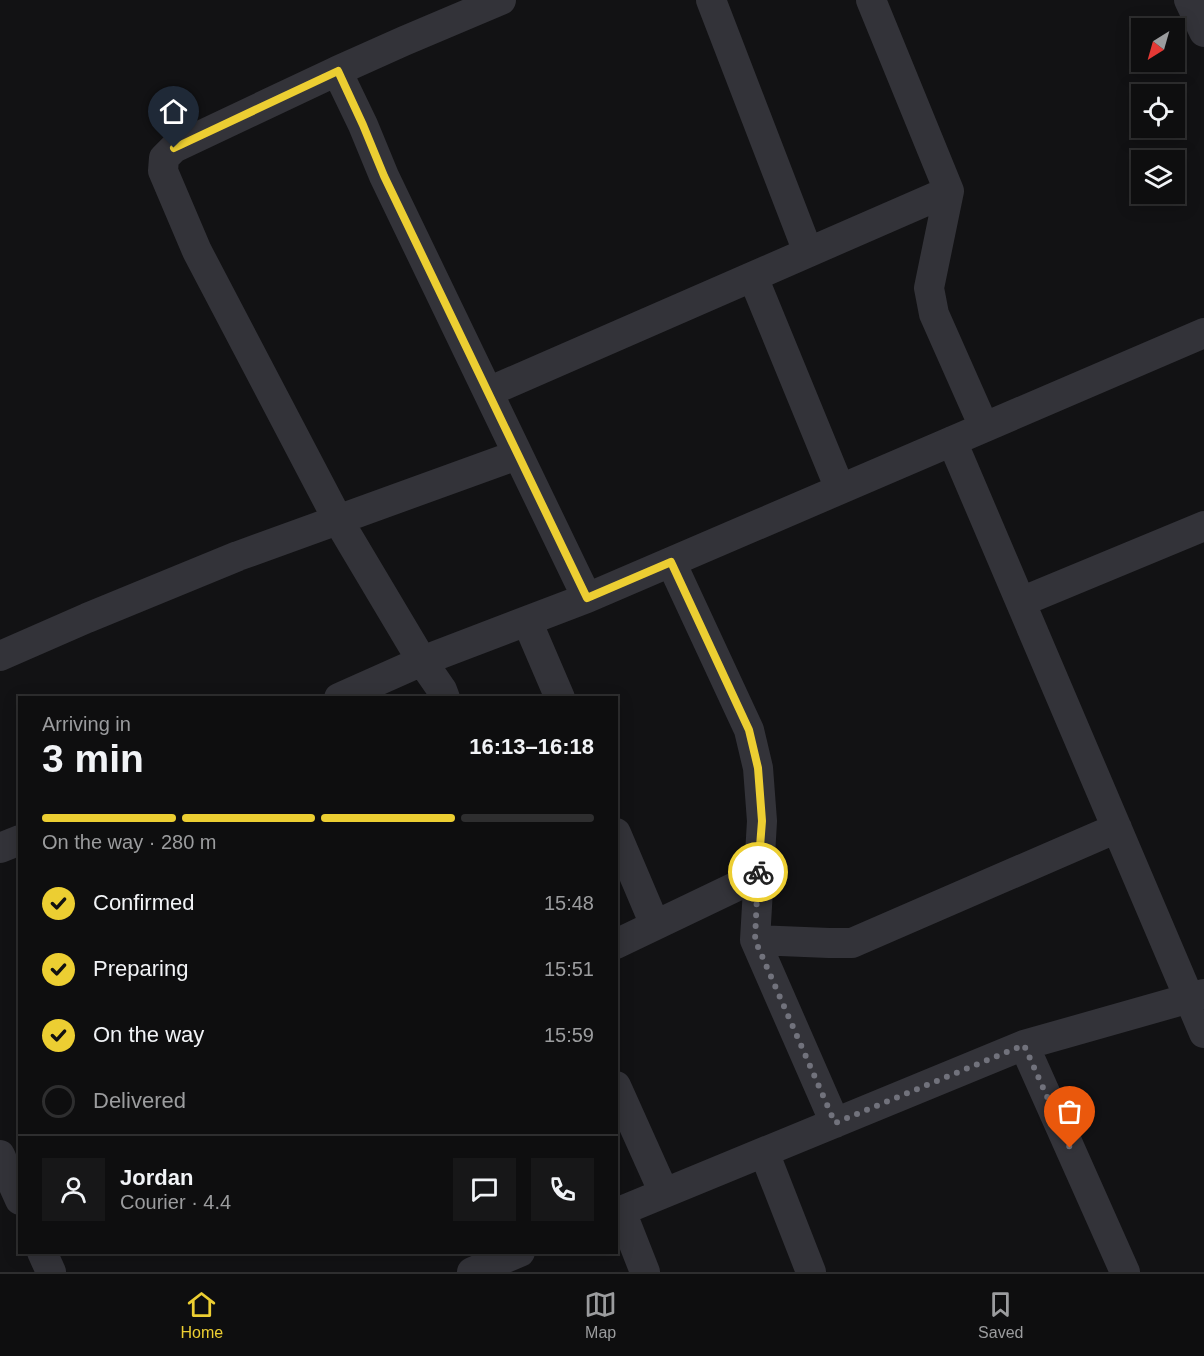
<!DOCTYPE html>
<html lang="en">
<head>
<meta charset="utf-8">
<style>
	body { margin:0; font-family:Helvetica,sans-serif; background:#171718; color:#f1f3f6; height:100vh; display:flex; flex-direction:column; font-size:22px; white-space:nowrap }
	* { box-sizing:border-box; margin:0 }
	p { font-size:20px; color:#9b9c9e }
	.icon { flex:none; width:33px; height:33px; fill:none; stroke:currentColor; stroke-width:2; stroke-linecap:round; stroke-linejoin:round }
	.map { position:relative; flex:1; overflow:hidden }
	.panel { position:absolute; left:18px; top:696px; width:600px; height:558px; display:flex; flex-direction:column; background:#0e0e0f; border-radius:0px; box-shadow:0 3px 15px #0003,0 0 0 2px #2e2e2f }
	.panel>* { flex:none }
	.needle { width:39px; rotate:217deg }
	.fabs { position:absolute; left:1131px; top:18px; display:grid; gap:12px }
	.fabs a { display:grid; place-items:center; width:54px; height:54px; border-radius:0px; background:#0e0e0f; box-shadow:0 3px 15px #0003,0 0 0 2px #2e2e2f; font-size:30px }
	.pin { position:absolute; display:grid; place-items:center; width:51px; height:51px; color:#fff; margin:-62px -26px; border-radius:50% 50% 50% 0; rotate:-45deg; box-shadow:0 0 6px #0007 }
	.pin .icon { rotate:45deg }
	.courier { position:absolute; display:grid; place-items:center; width:60px; height:60px; margin:-30px; border:4px solid #ecce32; border-radius:50%; background:#fff; color:#222; box-shadow:0 2px 8px #0007 }
	.headline em { font-style:normal; font-weight:600 }
	.headline div { display:flex; flex-direction:column-reverse }
	.headline { display:flex; align-items:center; justify-content:space-between; height:102px; padding:0 24px }
	h1 { font-size:39px; font-weight:600; line-height:45px }
	.bar { display:grid; grid-template-columns:repeat(4,1fr); gap:9px 6px; align-content:center; height:72px; padding:0 24px }
	.bar i { height:8px; border-radius:4px; background:#2e2e2f }
	.bar .active { background:#ecce32 }
	.bar p { grid-column:span 4 }
	.line { display:flex; align-items:center; gap:15px; padding:0 24px; border-top:2px solid #2e2e2f }
	.line div { flex:1 }
	.round { display:grid; place-items:center; flex:none; width:63px; height:63px; border-radius:0px; background:#171718 }
	ol { padding:0 24px; list-style:none }
	li { display:flex; align-items:center; gap:18px; height:66px }
	li p { margin-inline-start:auto }
	li .icon { padding:6px; border-radius:50%; background:#ecce32; color:#111; stroke-width:4 }
	li:last-child { color:#9b9c9e }
	li i { width:33px; height:33px; border:3px solid #2e2e2f; border-radius:50% }
	.menu { display:flex; justify-content:space-around; align-items:center; height:84px; border-top:2px solid #2e2e2f; background:#0e0e0f; font-size:16px; color:#9b9c9e }
	.menu a { display:grid; justify-items:center; gap:3px }
	.menu .active { color:#ecce32 }
	.map>svg:first-child { display:block }
	.lines { fill:none; stroke-linecap:round; stroke-linejoin:round }
	.street { stroke:#333339; stroke-width:30 }
	.done { stroke:#71727c; stroke-width:6; stroke-dasharray:0 10.8 }
	.route { stroke:#ecce32; stroke-width:8 }
</style>
</head>
<body>
<div class="map">
<svg width="1204" height="1272" viewBox="0 0 1204 1272">
	<rect width="100%" height="100%" fill="#121214"/>
	<g class="lines">
		<path class="street" d="M501 0 404 41 337 71 363 125 384 176 587 598
			M711 0 808 252
			M871 0 949 191 929 288 934 314 984 427
			M1189 0 1204 32
			M337 71 174 148 164 158 163 171 197 251 338 520 422 661 442 690 445 698
			M753 277 840 489
			M488 392 949 191
			M952 441 1204 1033
			M671 562 749 730 758 768 762 821 755 940 835 1123
			M1021 602 1204 526
			M527 621 560 698
			M0 656 87 618 238 556 517 455
			M339 698 422 661 587 598 1204 333
			M616 833 655 925
			M0 848 20 840
			M755 940 829 943H852L1117 828
			M616 944 758 876
			M1024 1045 1125 1272
			M616 1086 664 1193
			M764 1152 811 1272
			M0 1155 20 1200
			M621 1211 645 1272
			M616 1213 1024 1045 1204 994
			M42 1252 51 1272
			M472 1272 520 1252"/>
	</g>
	<g class="lines">
		<path class="done" d="M758 872 755 940 835 1123 1024 1045 1070 1148"/>
		<path class="route" d="M174 148 338 71 363 125 384 176 587 598 671 562 749 730 758 768 762 821 758 872"/>
	</g>
</svg>
<div class="fabs">
<a><svg class="needle" viewBox="-14 -14 28 28"><path d="M0-13l5 13h-10z" fill="#e53935"/><path d="M0 13l5-13h-10z" fill="#9b9c9e"/></svg></a>
<a><svg class="icon" aria-label="locate" viewBox="0 0 24 24"><circle cx="12" cy="12" r="6"/><path d="M12 2v4M12 18v4M2 12h4M18 12h4"/></svg></a>
<a><svg class="icon" aria-label="layers" viewBox="0 0 24 24"><path d="M12 4l9 5-9 5-9-5zM3 14l9 5 9-5"/></svg></a>
</div>
<div class="pin" style="left:1070px;top:1148px;background:#ea580c"><svg class="icon" aria-label="bag" viewBox="0 0 24 24"><path d="M5 8h14l-1 12H6zM9 8a3 3 0 0 1 6 0"/></svg></div>
<div class="pin" style="left:174px;top:148px;background:#1f2937"><svg class="icon" aria-label="home" viewBox="0 0 24 24"><path d="M3 11l9-7 9 7M6 9v11h12V9"/></svg></div>
<div class="courier" style="left:758px;top:872px"><svg class="icon" aria-label="bike" viewBox="0 0 24 24"><circle cx="6" cy="16" r="4"/><circle cx="18" cy="16" r="4"/><path d="M6 16l4-8h5l3 8M10 8l3 8H6M13 5h3"/></svg></div>
<section class="panel">
<div class="headline"><div><h1>3 min</h1><p>Arriving in</p></div><em>16:13–16:18</em></div>
<div class="bar"><i class="active"></i><i class="active"></i><i class="active"></i><i></i><p>On the way · 280 m</p></div>
<ol>
<li><svg class="icon" aria-label="check" viewBox="0 0 24 24"><path d="M5 12l5 5 9-10"/></svg>Confirmed<p>15:48</p></li>
<li><svg class="icon" aria-label="check" viewBox="0 0 24 24"><path d="M5 12l5 5 9-10"/></svg>Preparing<p>15:51</p></li>
<li><svg class="icon" aria-label="check" viewBox="0 0 24 24"><path d="M5 12l5 5 9-10"/></svg>On the way<p>15:59</p></li>
<li><i></i>Delivered</li>
</ol>
<div class="line" style="height:108px"><a class="round"><svg class="icon" aria-label="person" viewBox="0 0 24 24"><circle cx="12" cy="8" r="4"/><path d="M4 21q1-7 8-7t8 7"/></svg></a><div><b>Jordan</b><p>Courier · 4.4</p></div><a class="round"><svg class="icon" aria-label="chat" viewBox="0 0 24 24"><path d="M4 5h16v11H9l-5 4z"/></svg></a><a class="round"><svg class="icon" aria-label="phone" viewBox="0 0 24 24"><path d="M5 4h4l2 5-3 2q2 4 5 5l2-3 5 2v4C11 20 4 13 5 4z"/></svg></a></div>
</section>
</div>
<nav class="menu">
<a class="active"><svg class="icon" aria-label="home" viewBox="0 0 24 24"><path d="M3 11l9-7 9 7M6 9v11h12V9"/></svg>Home</a>
<a><svg class="icon" aria-label="map" viewBox="0 0 24 24"><path d="M3 6l6-2 6 2 6-2v14l-6 2-6-2-6 2zM9 4v14M15 6v14"/></svg>Map</a>
<a><svg class="icon" aria-label="saved" viewBox="0 0 24 24"><path d="M7 4h10v16l-5-4-5 4z"/></svg>Saved</a>
</nav>
</body>
</html>
